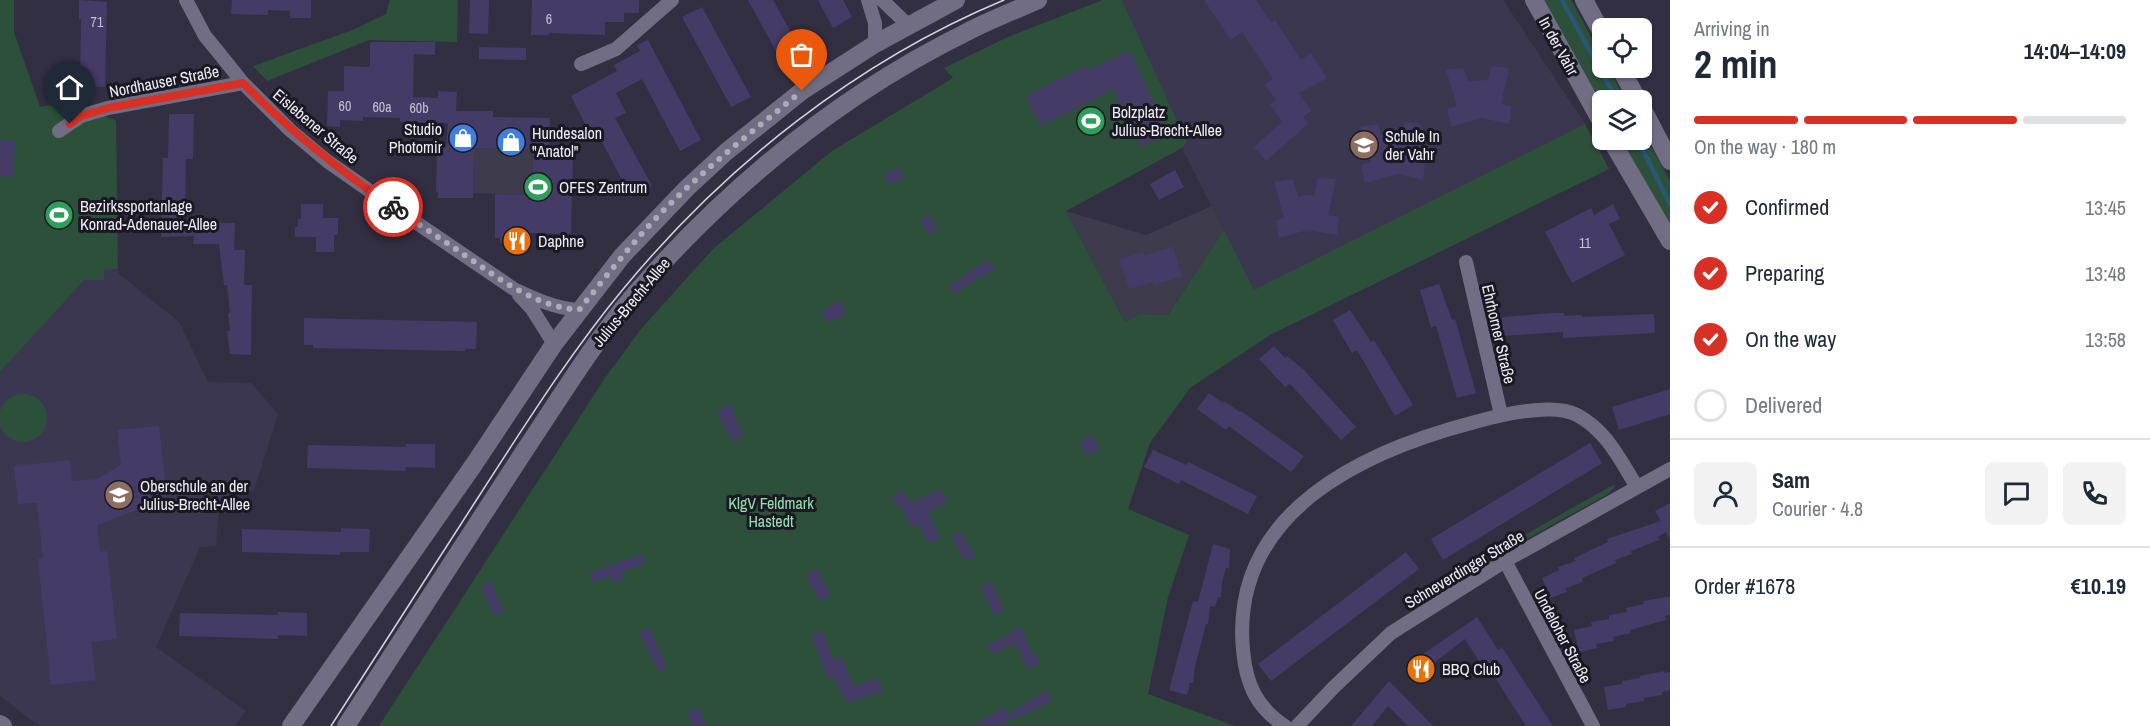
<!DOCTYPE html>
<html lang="en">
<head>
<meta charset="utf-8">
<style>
	body { margin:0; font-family:"Archivo Narrow",sans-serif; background:#f2f2f3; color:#1f2937; height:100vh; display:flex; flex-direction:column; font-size:22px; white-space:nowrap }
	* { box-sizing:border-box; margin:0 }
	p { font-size:20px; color:#747a83 }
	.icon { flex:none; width:33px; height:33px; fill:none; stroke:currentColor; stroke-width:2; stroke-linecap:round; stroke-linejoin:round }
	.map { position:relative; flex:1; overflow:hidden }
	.details { display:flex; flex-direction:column; background:#fff; width:480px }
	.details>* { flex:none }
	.controls { position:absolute; left:1592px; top:18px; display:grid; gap:12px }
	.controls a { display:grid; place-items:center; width:60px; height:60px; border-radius:9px; background:#fff; box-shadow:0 2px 4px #0004; font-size:30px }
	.pin { position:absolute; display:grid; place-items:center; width:51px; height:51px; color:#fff; margin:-62px -26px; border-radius:50% 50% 50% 0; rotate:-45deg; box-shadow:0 0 6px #0007 }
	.pin .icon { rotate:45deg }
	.courier { position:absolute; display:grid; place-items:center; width:60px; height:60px; margin:-30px; border:4px solid #d93025; border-radius:50%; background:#fff; color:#222; box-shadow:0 2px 8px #0007 }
	.overview em { font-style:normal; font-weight:700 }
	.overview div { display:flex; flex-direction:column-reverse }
	.overview { display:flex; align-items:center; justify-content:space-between; height:102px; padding:0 24px }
	h1 { font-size:39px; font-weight:700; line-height:45px }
	.bar { display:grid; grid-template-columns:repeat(4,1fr); gap:9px 6px; align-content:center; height:72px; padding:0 24px }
	.bar i { height:8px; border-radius:4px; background:#e0e1e3 }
	.bar .selected { background:#d93025 }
	.bar p { grid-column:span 4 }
	.line { display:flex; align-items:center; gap:15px; padding:0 24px; border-top:2px solid #e0e1e3 }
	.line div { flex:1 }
	.round { display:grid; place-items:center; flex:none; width:63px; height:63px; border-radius:9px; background:#f2f2f3 }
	ol { padding:0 24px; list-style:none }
	li { display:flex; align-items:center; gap:18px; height:66px }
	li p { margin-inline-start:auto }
	li .icon { padding:6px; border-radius:50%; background:#d93025; color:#fff; stroke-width:4 }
	li:last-child { color:#747a83 }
	li i { width:33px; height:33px; border:3px solid #e0e1e3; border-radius:50% }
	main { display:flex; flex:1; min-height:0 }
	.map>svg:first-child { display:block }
	.commercial { fill:#3e3b4c }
	.built { fill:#3c3751 }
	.green { fill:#2d503b }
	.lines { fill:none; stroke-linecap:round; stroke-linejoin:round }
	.stream { stroke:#2a5678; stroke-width:4.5 }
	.building { fill:#453b67 }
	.street { stroke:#716d84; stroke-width:14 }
	.secondary { stroke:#716d84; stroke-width:18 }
	.tram { stroke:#d7d4e2; stroke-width:1.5 }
	.done { stroke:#adaaba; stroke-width:6; stroke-dasharray:0 10.8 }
	.route { stroke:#d93025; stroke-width:8 }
	.labels { text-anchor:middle; stroke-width:6; stroke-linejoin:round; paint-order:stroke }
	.number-label { font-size:14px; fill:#c4c0d5 }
	.street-label { font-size:16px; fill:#efedfa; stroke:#1a1821 }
	.poi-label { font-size:16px; fill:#efedfa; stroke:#1a1821; text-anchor:start }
	.park-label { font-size:16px; fill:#91e1b1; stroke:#1a1821 }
</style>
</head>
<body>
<main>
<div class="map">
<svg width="1670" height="726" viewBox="0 0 1670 726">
	<rect width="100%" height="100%" fill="#332f42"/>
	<path class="commercial" d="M474 148 533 150 532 195 473 193Z
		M1212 206 1224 230 1168 315 1139 314 1125 322 1066 211 1146 235Z"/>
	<path class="built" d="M1122 0H1503L1585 124 1254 290 1182 148 1187 142Z
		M118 269 119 274 179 322 208 382 251 383 278 414 254 490 220 499 216 546 200 547 156 647 246 711 234 726H39L0 696V372L84 279 103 280V270Z"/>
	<path class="green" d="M0 0H14V32L40 107 71 101 116 121 118 269 104 270V280H84L0 372Z
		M390 0H458L457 42 369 40 267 81 253 66 355 29 386 14Z
		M1103 0H1122L1187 142 1182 148 1066 211 1125 322 1139 314 1168 315 1224 230 1254 290 1585 124 1609 169 1270 335 1190 388 1150 443 1128 509 1189 535 1168 597 1148 694 1235 726H379L605 378 641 329 713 249 832 151 953 78 944 68 1010 36Z
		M1542 0H1571L1602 57V68H1608L1626 100H1602V108Z
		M1641 128 1670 181V228L1620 140H1641Z
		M-1 418a24 24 0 1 1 48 0a24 24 0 1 1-48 0Z
		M1613 485 1615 487 1606 495 1505 551 1503 547Z"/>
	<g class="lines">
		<path class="stream" d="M1562 0 1617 100
			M1638 140 1670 204"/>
	</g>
	<path class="building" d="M79 0 107 2 105 87 80 86 81 19H79Z
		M232 0H311V18H290V11L268 10V15L231 14Z
		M470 0H489L488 34 469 33Z
		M532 0H639V13H624V22H605V35L549 33V35H531Z
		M748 0H773L803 54 783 64Z
		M818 0H843L852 17 833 28Z
		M1204 0H1256L1271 23 1275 20 1301 60 1311 53 1327 78 1299 93 1311 111 1303 117 1308 124 1266 161 1254 147 1282 122 1270 104 1276 100 1265 84 1273 79 1242 32 1231 40Z
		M702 7 751 97 731 107 682 17Z
		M648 40 701 140 680 151 642 79 616 93 626 113 615 118 652 186 631 197 599 136 593 140 571 96 617 71 614 65 640 51 637 45Z
		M370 42H435V55L414 54 413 97 438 98V91L457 92 456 111H493V117L550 118 549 150H573L571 234 527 233V244L500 243V238H495V194L532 195 533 150 474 148 473 198H438V192H436L437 147H446L448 123 400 122V118L363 117V121L340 120V127L327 126 328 91H344V66L370 67Z
		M479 47 526 48V60L479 59Z
		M1130 51 1168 134 1140 147 1113 89 1041 126 1026 96 1086 66 1088 70Z
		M1491 66 1509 68 1501 104 1511 106 1509 124 1482 118 1451 127 1447 109 1457 106 1446 70 1463 68 1468 81 1488 80Z
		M169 114H194L193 159H186L185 222 235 223 234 250H245L244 285H252L251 355 230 354 227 331H230L228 313H230L227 285H224L219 244H193L194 236 161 237 163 158H168Z
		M1404 122 1422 124 1415 160 1425 162 1423 180 1398 174 1365 183 1361 165 1371 162 1360 127 1378 124 1383 141 1401 140Z
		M0 140 15 141 13 177 0 176Z
		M899 167 904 178 889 185 884 174Z
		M1175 170 1184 187 1159 200 1150 184Z
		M1318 178 1336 179 1328 215 1339 217 1337 235 1307 230 1279 238 1276 221 1284 218 1274 182 1293 179 1298 197 1306 195 1314 196Z
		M301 204H323V218H338V235H334V252H316V237H295V227H298V219H301Z
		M1613 204 1620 219 1609 224 1625 255 1572 283 1545 232 1591 208 1594 215Z
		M930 215 938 230 929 235 920 220Z
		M1173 246 1182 276 1154 285 1153 282 1129 289 1119 259 1143 252 1145 256Z
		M989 260 995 270 966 285 955 295 949 284 962 278 979 265Z
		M1439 284 1452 320 1455 319 1476 393 1457 398 1436 326 1431 328 1420 290Z
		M840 301 847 313 828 322 821 311Z
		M1350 310 1371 342 1374 340 1413 405 1395 416 1357 350 1352 353 1333 320Z
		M1552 313H1564V316L1582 315V317L1654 314 1655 333 1563 338V332L1502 336V317Z
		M304 318 477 322 476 349H465V351L313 348V345H304Z
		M1274 346 1285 358 1287 356 1304 370 1356 427 1341 440 1290 384 1285 387 1259 359Z
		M1670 389V414L1619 430 1612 407Z
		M1209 393 1223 403 1224 401 1240 412 1241 411 1304 456 1291 472 1229 426 1226 430 1197 409Z
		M730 404 735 413 733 414 744 436 732 442 717 411Z
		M159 426 167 497 141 500 142 508 97 525 100 552 107 551 117 639 91 642 96 680 51 685 38 559 43 558 37 503 18 504 14 466 70 460 72 481 97 479 121 465 117 430Z
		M1091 435 1100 449 1088 456 1079 443Z
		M1590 443 1602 463 1443 560 1431 539Z
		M406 444H435V468L406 467 405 471 307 468 308 445 406 447Z
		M1153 450 1187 465 1188 462 1257 496 1248 514 1181 480 1179 484 1144 467Z
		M941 489 948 502 928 512 940 538 928 543 919 524 912 528 900 505 897 506 892 496 904 491 910 503Z
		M1670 503V539L1666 532 1658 537 1659 540 1631 551 1632 554 1615 560 1616 563 1582 578 1583 582 1566 588 1567 592 1550 598 1542 578 1559 570 1558 567 1576 561 1574 558 1608 542 1607 539 1661 521 1655 511Z
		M341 528 370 529 369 552H340V555L242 552V529L341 532Z
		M960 532 976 557 965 560 951 537Z
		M1213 544 1230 549 1229 568H1226L1222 583 1221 597H1218L1215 607 1210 606 1208 624H1206L1195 666 1193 683H1190L1187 695 1169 690 1193 601 1198 602Z
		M1406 552 1419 569 1271 681 1258 664Z
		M641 554 645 564 621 572 625 579 614 584 611 576 593 583 589 573Z
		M817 569 831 595 819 601 805 575Z
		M491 581 504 612 495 616 481 587Z
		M991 582 1004 609 994 615 981 587Z
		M1667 597H1670V615L1665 616 1666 620 1630 630 1631 633 1613 637 1614 641 1596 644 1597 648 1579 652 1574 630 1592 626 1591 622 1609 619V615L1627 612 1626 608 1644 604 1643 601Z
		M278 612 307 613V636L278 635V639L179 636 180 613 278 615Z
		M1477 617 1498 650 1502 647 1553 726H1526L1483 659 1479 661 1465 639 1430 666 1433 671 1420 681 1407 665Z
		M649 627 667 668 659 672 639 632Z
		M1021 627 1033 655 1036 654 1040 664 1027 669 1016 643 992 654 988 644 1012 634 1010 631Z
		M822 631 833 660 842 657 853 686 879 678 883 691 847 703 834 678 829 680 811 635Z
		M1665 671V673L1670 672V690L1662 692V695L1644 698V701L1626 704V707L1608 710 1604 687 1622 684V681L1640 678V676Z
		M1389 681 1401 693 1433 726H1408L1388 706 1372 726H1351Z
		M1047 690 1052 702 1013 719 1010 713Z
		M1004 707 1012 719 1000 726H973Z
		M699 708 707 726H692L687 713Z"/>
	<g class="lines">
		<path class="street" d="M186 0 205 36 219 53 243 83 290 130 327 161 377 196 514 289C535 299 554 308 579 310
			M868 0 875 23V44
			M882 0 908 25
			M581 64 616 49 672 0
			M59 131 81 116 108 108 243 83
			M1466 262 1501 415
			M519 295 532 309 554 344
			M1505 561 1593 726
			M1285 726C1256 707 1246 684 1243 650 1230 512 1363 451 1475 422 1500 415 1553 402 1577 415 1607 431 1620 460 1637 487
			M1297 726 1334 687 1391 633 1505 561 1670 469"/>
		<path class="secondary" d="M1534 0 1602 123
			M1584 0 1602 33
			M1620 68 1638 100
			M1641 106 1670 161
			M1611 140 1670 241
			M0 724 3 726
			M291 726 475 463 554 344 622 256 687 188 726 152 802 91 875 44 956 0
			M346 726C405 634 465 542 525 450 564 392 600 331 648 279 739 178 845 92 967 32 990 20 1014 11 1038 0"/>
		<path class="tram" d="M331 726C380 649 430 573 479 496 525 425 570 353 624 288 725 166 857 61 1004 0"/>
	</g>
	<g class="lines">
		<path class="done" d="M393 207C416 223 440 238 463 254 500 279 533 306 579 310 609 273 638 235 672 202 713 162 758 127 802 91"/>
		<path class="route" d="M70 124 81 116 108 108 243 83C289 130 339 170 393 207"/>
	</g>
	<defs>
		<g id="stadium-disc" transform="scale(1.5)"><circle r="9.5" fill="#2e9e5b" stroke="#1a1821"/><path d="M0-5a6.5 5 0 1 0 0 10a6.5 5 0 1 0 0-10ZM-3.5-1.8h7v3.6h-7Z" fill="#fff"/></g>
		<g id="shop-disc" transform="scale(1.5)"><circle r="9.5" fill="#3f7fe0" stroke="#1a1821"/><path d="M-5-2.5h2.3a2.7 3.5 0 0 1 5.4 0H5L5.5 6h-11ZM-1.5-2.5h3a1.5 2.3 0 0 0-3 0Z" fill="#fff"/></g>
		<g id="school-disc" transform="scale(1.5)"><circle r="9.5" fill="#8d6e63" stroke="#1a1821"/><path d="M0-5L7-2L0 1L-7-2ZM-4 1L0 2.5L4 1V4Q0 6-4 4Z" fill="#fff"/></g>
		<g id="restaurant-disc" transform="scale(1.5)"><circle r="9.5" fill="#e8710a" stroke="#1a1821"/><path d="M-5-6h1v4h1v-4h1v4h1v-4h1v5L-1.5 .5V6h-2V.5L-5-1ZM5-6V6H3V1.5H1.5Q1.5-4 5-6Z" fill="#fff"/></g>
	</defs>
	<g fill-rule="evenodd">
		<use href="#stadium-disc" x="1091" y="121"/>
		<use href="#shop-disc" x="463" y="138"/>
		<use href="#shop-disc" x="511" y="142"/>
		<use href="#school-disc" x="1364" y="145"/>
		<use href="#stadium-disc" x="538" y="187"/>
		<use href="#stadium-disc" x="59" y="215"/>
		<use href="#restaurant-disc" x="517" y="241"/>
		<use href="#school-disc" x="119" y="495"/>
		<use href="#restaurant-disc" x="1421" y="669"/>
	</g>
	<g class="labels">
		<g class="number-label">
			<text x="549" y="24">6</text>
			<text x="97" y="27">71</text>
			<text x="345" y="111">60</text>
			<text x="382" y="112">60a</text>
			<text x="419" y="113">60b</text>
			<text x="1585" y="248">11</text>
		</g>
		<g class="street-label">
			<text transform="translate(1559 46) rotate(61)" y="6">In der Vahr</text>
			<text transform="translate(164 81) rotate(-11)" y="6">Nordhauser Straße</text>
			<text transform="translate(316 126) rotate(40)" y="6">Eislebener Straße</text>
			<text transform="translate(631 302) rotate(-50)" y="6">Julius-Brecht-Allee</text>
			<text transform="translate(1499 334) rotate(77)" y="6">Ehrhorner Straße</text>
			<text transform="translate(1464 569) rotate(-31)" y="6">Schneverdinger Straße</text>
			<text transform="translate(1563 636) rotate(62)" y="6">Undeloher Straße</text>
		</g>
		<g class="poi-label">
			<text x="1112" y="118">Bolzplatz<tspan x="1112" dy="18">Julius-Brecht-Allee</tspan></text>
			<text x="442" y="135" text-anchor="end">Studio<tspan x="442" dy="18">Photomir</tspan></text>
			<text x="532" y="139">Hundesalon<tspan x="532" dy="18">"Anatol"</tspan></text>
			<text x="1385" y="142">Schule In<tspan x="1385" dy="18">der Vahr</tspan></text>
			<text x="559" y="193">OFES Zentrum</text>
			<text x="80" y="212">Bezirkssportanlage<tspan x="80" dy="18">Konrad-Adenauer-Allee</tspan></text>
			<text x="538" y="247">Daphne</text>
			<text x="140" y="492">Oberschule an der<tspan x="140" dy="18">Julius-Brecht-Allee</tspan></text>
			<text x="1442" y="675">BBQ Club</text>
		</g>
		<g class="park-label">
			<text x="771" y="509">KlgV Feldmark<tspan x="771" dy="18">Hastedt</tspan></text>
		</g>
	</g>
</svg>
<div class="controls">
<a><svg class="icon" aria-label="locate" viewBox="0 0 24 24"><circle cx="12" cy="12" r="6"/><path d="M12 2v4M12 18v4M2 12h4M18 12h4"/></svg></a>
<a><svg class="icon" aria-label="layers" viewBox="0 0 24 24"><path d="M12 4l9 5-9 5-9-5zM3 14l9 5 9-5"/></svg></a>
</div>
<div class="pin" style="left:802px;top:91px;background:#ea580c"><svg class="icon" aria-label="bag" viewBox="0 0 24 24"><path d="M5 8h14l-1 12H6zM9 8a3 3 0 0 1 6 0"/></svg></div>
<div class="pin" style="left:70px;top:124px;background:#1f2937"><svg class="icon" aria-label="home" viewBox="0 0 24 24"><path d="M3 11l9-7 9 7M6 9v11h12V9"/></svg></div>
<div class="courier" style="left:393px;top:207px"><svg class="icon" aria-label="bike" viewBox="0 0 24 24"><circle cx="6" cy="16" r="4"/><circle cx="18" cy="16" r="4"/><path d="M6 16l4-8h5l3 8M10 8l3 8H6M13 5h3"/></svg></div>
</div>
<section class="details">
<div class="overview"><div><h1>2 min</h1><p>Arriving in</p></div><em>14:04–14:09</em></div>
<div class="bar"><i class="selected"></i><i class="selected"></i><i class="selected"></i><i></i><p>On the way · 180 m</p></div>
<ol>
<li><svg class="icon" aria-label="check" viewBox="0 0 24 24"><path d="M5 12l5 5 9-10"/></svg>Confirmed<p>13:45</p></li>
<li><svg class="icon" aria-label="check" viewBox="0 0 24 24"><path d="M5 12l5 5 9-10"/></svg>Preparing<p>13:48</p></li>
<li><svg class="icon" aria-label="check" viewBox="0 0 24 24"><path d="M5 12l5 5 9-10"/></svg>On the way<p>13:58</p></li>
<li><i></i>Delivered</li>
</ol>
<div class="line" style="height:108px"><a class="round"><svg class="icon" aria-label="person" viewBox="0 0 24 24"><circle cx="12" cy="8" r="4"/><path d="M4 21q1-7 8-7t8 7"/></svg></a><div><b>Sam</b><p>Courier · 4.8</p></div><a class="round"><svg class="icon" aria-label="chat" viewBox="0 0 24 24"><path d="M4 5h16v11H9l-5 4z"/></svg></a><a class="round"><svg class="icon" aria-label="phone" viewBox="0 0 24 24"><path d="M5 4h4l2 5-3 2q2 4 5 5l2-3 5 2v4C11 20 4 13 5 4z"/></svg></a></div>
<div class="line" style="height:78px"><div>Order #1678</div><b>€10.19</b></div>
</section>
</main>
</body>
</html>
